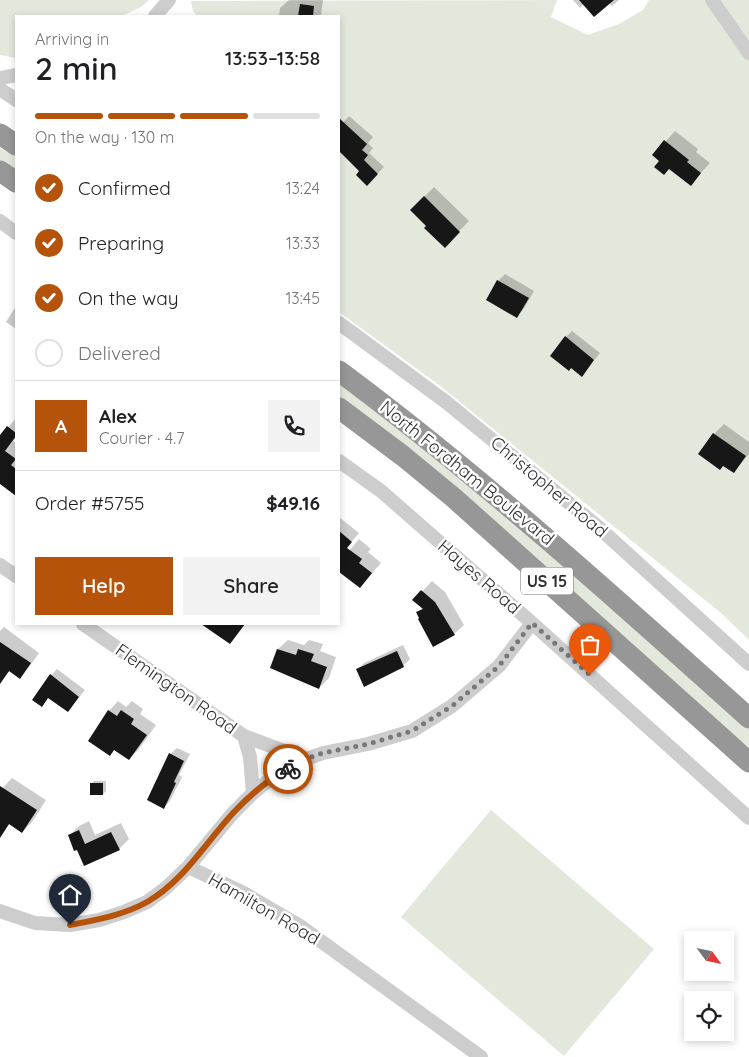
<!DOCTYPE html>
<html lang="en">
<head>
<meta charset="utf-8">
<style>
	body { margin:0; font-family:Quicksand,sans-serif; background:#f2f2f2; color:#202124; height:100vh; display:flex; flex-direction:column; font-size:19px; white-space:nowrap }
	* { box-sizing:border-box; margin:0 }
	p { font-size:16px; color:#757577 }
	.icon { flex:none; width:28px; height:28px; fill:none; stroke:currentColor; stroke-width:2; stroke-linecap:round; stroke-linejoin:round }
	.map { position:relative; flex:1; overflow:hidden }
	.side { position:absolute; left:15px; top:15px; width:325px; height:610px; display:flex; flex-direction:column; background:#fff; border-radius:0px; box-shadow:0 2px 8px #0003 }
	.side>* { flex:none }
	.needle { width:32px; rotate:123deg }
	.controls { position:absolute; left:684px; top:931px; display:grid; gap:10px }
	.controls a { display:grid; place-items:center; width:50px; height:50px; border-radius:0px; background:#fff; box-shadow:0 2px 8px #0003; font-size:25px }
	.pin { position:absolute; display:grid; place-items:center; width:42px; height:42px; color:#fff; margin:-51px -21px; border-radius:50% 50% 50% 0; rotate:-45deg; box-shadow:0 0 5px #0007 }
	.pin .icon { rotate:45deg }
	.courier { position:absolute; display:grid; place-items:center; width:50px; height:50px; margin:-25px; border:4px solid #b45309; border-radius:50%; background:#fff; color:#222; box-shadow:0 1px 6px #0007 }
	.overview em { font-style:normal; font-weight:600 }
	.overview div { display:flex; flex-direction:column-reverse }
	.overview { display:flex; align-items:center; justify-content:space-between; height:85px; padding:0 20px }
	h1 { font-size:32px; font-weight:600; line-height:38px }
	.bar { display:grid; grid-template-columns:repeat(4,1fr); gap:8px 5px; align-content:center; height:60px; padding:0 20px }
	.bar i { height:6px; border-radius:4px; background:#e0e0e0 }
	.bar .active { background:#b45309 }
	.bar p { grid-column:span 4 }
	.line { display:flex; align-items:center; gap:12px; padding:0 20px; border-top:1px solid #e0e0e0 }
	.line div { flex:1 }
	.round { display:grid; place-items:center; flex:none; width:52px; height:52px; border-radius:0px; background:#f2f2f2 }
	ol { padding:0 20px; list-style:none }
	li { display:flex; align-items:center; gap:15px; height:55px }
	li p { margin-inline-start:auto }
	li .icon { padding:5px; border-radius:50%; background:#b45309; color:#fff; stroke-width:4 }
	li:last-child { color:#757577 }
	li i { width:28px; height:28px; border:2px solid #e0e0e0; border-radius:50% }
	.action { display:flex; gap:10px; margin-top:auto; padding:10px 20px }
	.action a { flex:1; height:58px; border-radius:0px; background:#b45309; color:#fff; font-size:20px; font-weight:600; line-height:58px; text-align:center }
	.action a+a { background:#f2f2f2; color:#202124 }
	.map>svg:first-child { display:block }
	.green { fill:#e3e8dd }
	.shadow { fill:#0003 }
	.building { fill:#171717 }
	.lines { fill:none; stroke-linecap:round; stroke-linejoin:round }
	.minor { stroke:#cdcdcd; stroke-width:14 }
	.highway { stroke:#979797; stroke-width:21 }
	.done { stroke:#787878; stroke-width:5; stroke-dasharray:0 9 }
	.route { stroke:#b45309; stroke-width:6 }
	.labels { text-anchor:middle; stroke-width:5; stroke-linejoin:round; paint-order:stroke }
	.shield { fill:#fff; stroke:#6e6e6e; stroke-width:1 }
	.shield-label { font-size:16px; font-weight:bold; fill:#303030 }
	.street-label { font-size:18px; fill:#303030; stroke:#fff }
</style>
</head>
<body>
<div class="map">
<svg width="749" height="1057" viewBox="0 0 749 1057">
	<rect width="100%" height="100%" fill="#fff"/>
	<path class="green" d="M0 0H149L141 7 122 16H16V58L0 55Z
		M557 0 551 17 588 35 619 24 643 10 649 0H749V640L721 613 439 385 339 312V16H197L193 11 191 1Z
		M0 148 16 157V173L0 162Z
		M339 379 538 540 749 729V747L723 726 339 399Z
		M491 810 654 949 564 1056 401 917Z"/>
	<path class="shadow" d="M289 0H323L321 16H279L280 8Z
		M573 0H619L612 6 609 3 584 4 580 8Z
		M349 116 373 137 368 143 373 148 369 153 384 167 367 184 361 170 339 149V138L341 135 339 133V127Z
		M675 131 698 149 696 152 710 163 691 184 654 155Z
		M434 187 469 221 445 246 428 226 411 210Z
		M505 274 534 291 523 310 517 316 488 300 498 281Z
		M16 306V329L6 322Z
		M572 331 600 353 582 375 571 367 566 337Z
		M16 418V437L13 441 16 443 15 494 0 483V437Z
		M724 424 749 442V454L734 471 714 434Z
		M339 517 359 533 342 553 339 550Z
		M359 539 371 549 368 552 381 563 360 587 339 570V563Z
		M432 581 445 592 464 625 454 634 421 617 418 612 423 607 414 600Z
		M4 627 39 653 29 667 19 677 10 671 3 677 0 675V631Z
		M288 640 304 645 309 640 323 644 320 651 336 657 329 678 319 688 278 649Z
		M403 645 410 659 403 666 357 670 364 663Z
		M57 669 85 690 68 711 49 697 42 705 51 675Z
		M118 701 126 707 132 701 143 709 140 714 156 725 139 749 129 759 115 749 110 754 109 711Z
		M177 748 190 754 179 775 182 777 170 801 164 807 170 754Z
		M12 778 46 800 32 822 22 832 10 824 5 828 0 824V791Z
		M94 781H106V791L103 794 91 784Z
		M89 821 95 835 121 823 129 839 119 849 85 864 69 836 79 826Z"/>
	<path class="building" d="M579 0H614L594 17Z
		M300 4 314 6 313 16H298Z
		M339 118 367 144 362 150 368 155 364 160 378 174 367 186 356 175 359 171 339 151Z
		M664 140 689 160 687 162 701 173 691 186 669 169 664 175 654 167 659 161 652 155Z
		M424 196 460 232 445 248 424 228 426 226 410 210Z
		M497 280 529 298 517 318 486 300Z
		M565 336 594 360 582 377 571 368 569 371 550 356Z
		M7 426 16 433V436L5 451 16 459 11 465 16 469V496L0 484V435Z
		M713 433 746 456 734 473 723 466 720 470 698 454Z
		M339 531 352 542 347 548 362 559 359 563 372 573 360 588 339 572Z
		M421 590 435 602 455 635 433 647 418 619 419 618 416 612 423 609 412 600Z
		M201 624H245L230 644Z
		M0 642 31 663 20 679 9 671 0 684Z
		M277 649 296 655 298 649 314 654 311 661 327 667 319 689 270 668Z
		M397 651 404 667 364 687 356 669Z
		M50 674 79 697 68 712 48 698 42 707 32 700Z
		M108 710 117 716 121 710 134 719 131 724 147 735 129 760 114 750 110 756 88 741Z
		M169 753 184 761 174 782 176 783 164 809 147 800Z
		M90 783H103V795H90Z
		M0 786 37 810 22 833 9 824 0 838Z
		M79 830 85 844 111 832 120 850 84 866 77 850 74 851 68 835Z"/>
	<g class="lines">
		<path class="minor" d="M712 0 749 53
			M155 16 169 0
			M0 78 16 75
			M0 89 16 100
			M0 221 16 233
			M339 323 446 402 597 526 749 664
			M339 461 381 491 532 623 749 818
			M0 565 16 576
			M83 624 244 736 306 759
			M244 736 250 757 253 793
			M188 867 242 892 300 926 481 1057
			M0 911 35 923 70 925 99 920 124 912 147 902 166 888 188 867 233 813 253 793 273 777 306 759 323 753 368 744 412 731 452 706 499 666 532 623"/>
		<path class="highway" d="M0 134 16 145
			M0 171 16 182
			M339 371C483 478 615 598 749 718
			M339 408 403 456 454 498 749 762"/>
	</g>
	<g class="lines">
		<path class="done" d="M288 769 306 759 323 753 368 744 412 731 452 706 499 666 532 623 590 675"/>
		<path class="route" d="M70 925C96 920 124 915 147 902 184 881 206 842 234 812 250 795 267 780 288 769"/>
	</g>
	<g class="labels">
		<rect class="shield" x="521" y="567.5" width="52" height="27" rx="4"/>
		<g class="shield-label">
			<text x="547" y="587">US 15</text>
		</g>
		<g class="street-label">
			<text transform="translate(467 473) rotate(39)" y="6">North Fordham Boulevard</text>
			<text transform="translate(549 487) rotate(40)" y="6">Christopher Road</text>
			<text transform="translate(479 577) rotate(41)" y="6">Hayes Road</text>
			<text transform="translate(176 689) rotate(35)" y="6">Flemington Road</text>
			<text transform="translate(264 909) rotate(30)" y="6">Hamilton Road</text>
		</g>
	</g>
</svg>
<div class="controls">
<a><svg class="needle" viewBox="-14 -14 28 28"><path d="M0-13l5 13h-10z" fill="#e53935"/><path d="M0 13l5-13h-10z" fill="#757577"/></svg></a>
<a><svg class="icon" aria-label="locate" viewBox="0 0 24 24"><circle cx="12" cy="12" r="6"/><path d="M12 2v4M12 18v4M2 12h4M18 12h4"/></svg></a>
</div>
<div class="pin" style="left:590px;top:675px;background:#ea580c"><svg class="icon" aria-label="bag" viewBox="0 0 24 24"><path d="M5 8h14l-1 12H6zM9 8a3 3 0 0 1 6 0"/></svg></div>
<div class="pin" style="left:70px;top:925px;background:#1f2937"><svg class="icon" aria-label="home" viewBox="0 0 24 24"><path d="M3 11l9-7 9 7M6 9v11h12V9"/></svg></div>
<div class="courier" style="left:288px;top:769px"><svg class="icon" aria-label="bike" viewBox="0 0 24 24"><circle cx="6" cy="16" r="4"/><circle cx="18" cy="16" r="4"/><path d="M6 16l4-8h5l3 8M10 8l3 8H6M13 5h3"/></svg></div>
<section class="side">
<div class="overview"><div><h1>2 min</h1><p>Arriving in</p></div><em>13:53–13:58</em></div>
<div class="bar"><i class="active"></i><i class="active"></i><i class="active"></i><i></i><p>On the way · 130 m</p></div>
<ol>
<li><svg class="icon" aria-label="check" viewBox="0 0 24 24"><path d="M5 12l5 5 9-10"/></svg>Confirmed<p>13:24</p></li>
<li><svg class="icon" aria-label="check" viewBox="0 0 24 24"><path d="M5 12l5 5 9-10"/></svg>Preparing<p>13:33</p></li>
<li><svg class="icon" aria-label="check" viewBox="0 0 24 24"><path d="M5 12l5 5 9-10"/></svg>On the way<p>13:45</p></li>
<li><i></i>Delivered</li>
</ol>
<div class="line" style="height:90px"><b class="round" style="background:#b45309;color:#fff">A</b><div><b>Alex</b><p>Courier · 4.7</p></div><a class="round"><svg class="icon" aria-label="phone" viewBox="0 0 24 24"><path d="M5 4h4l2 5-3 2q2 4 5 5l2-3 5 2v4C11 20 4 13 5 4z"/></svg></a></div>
<div class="line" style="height:65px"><div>Order #5755</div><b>$49.16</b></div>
<div class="action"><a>Help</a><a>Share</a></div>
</section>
</div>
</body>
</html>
